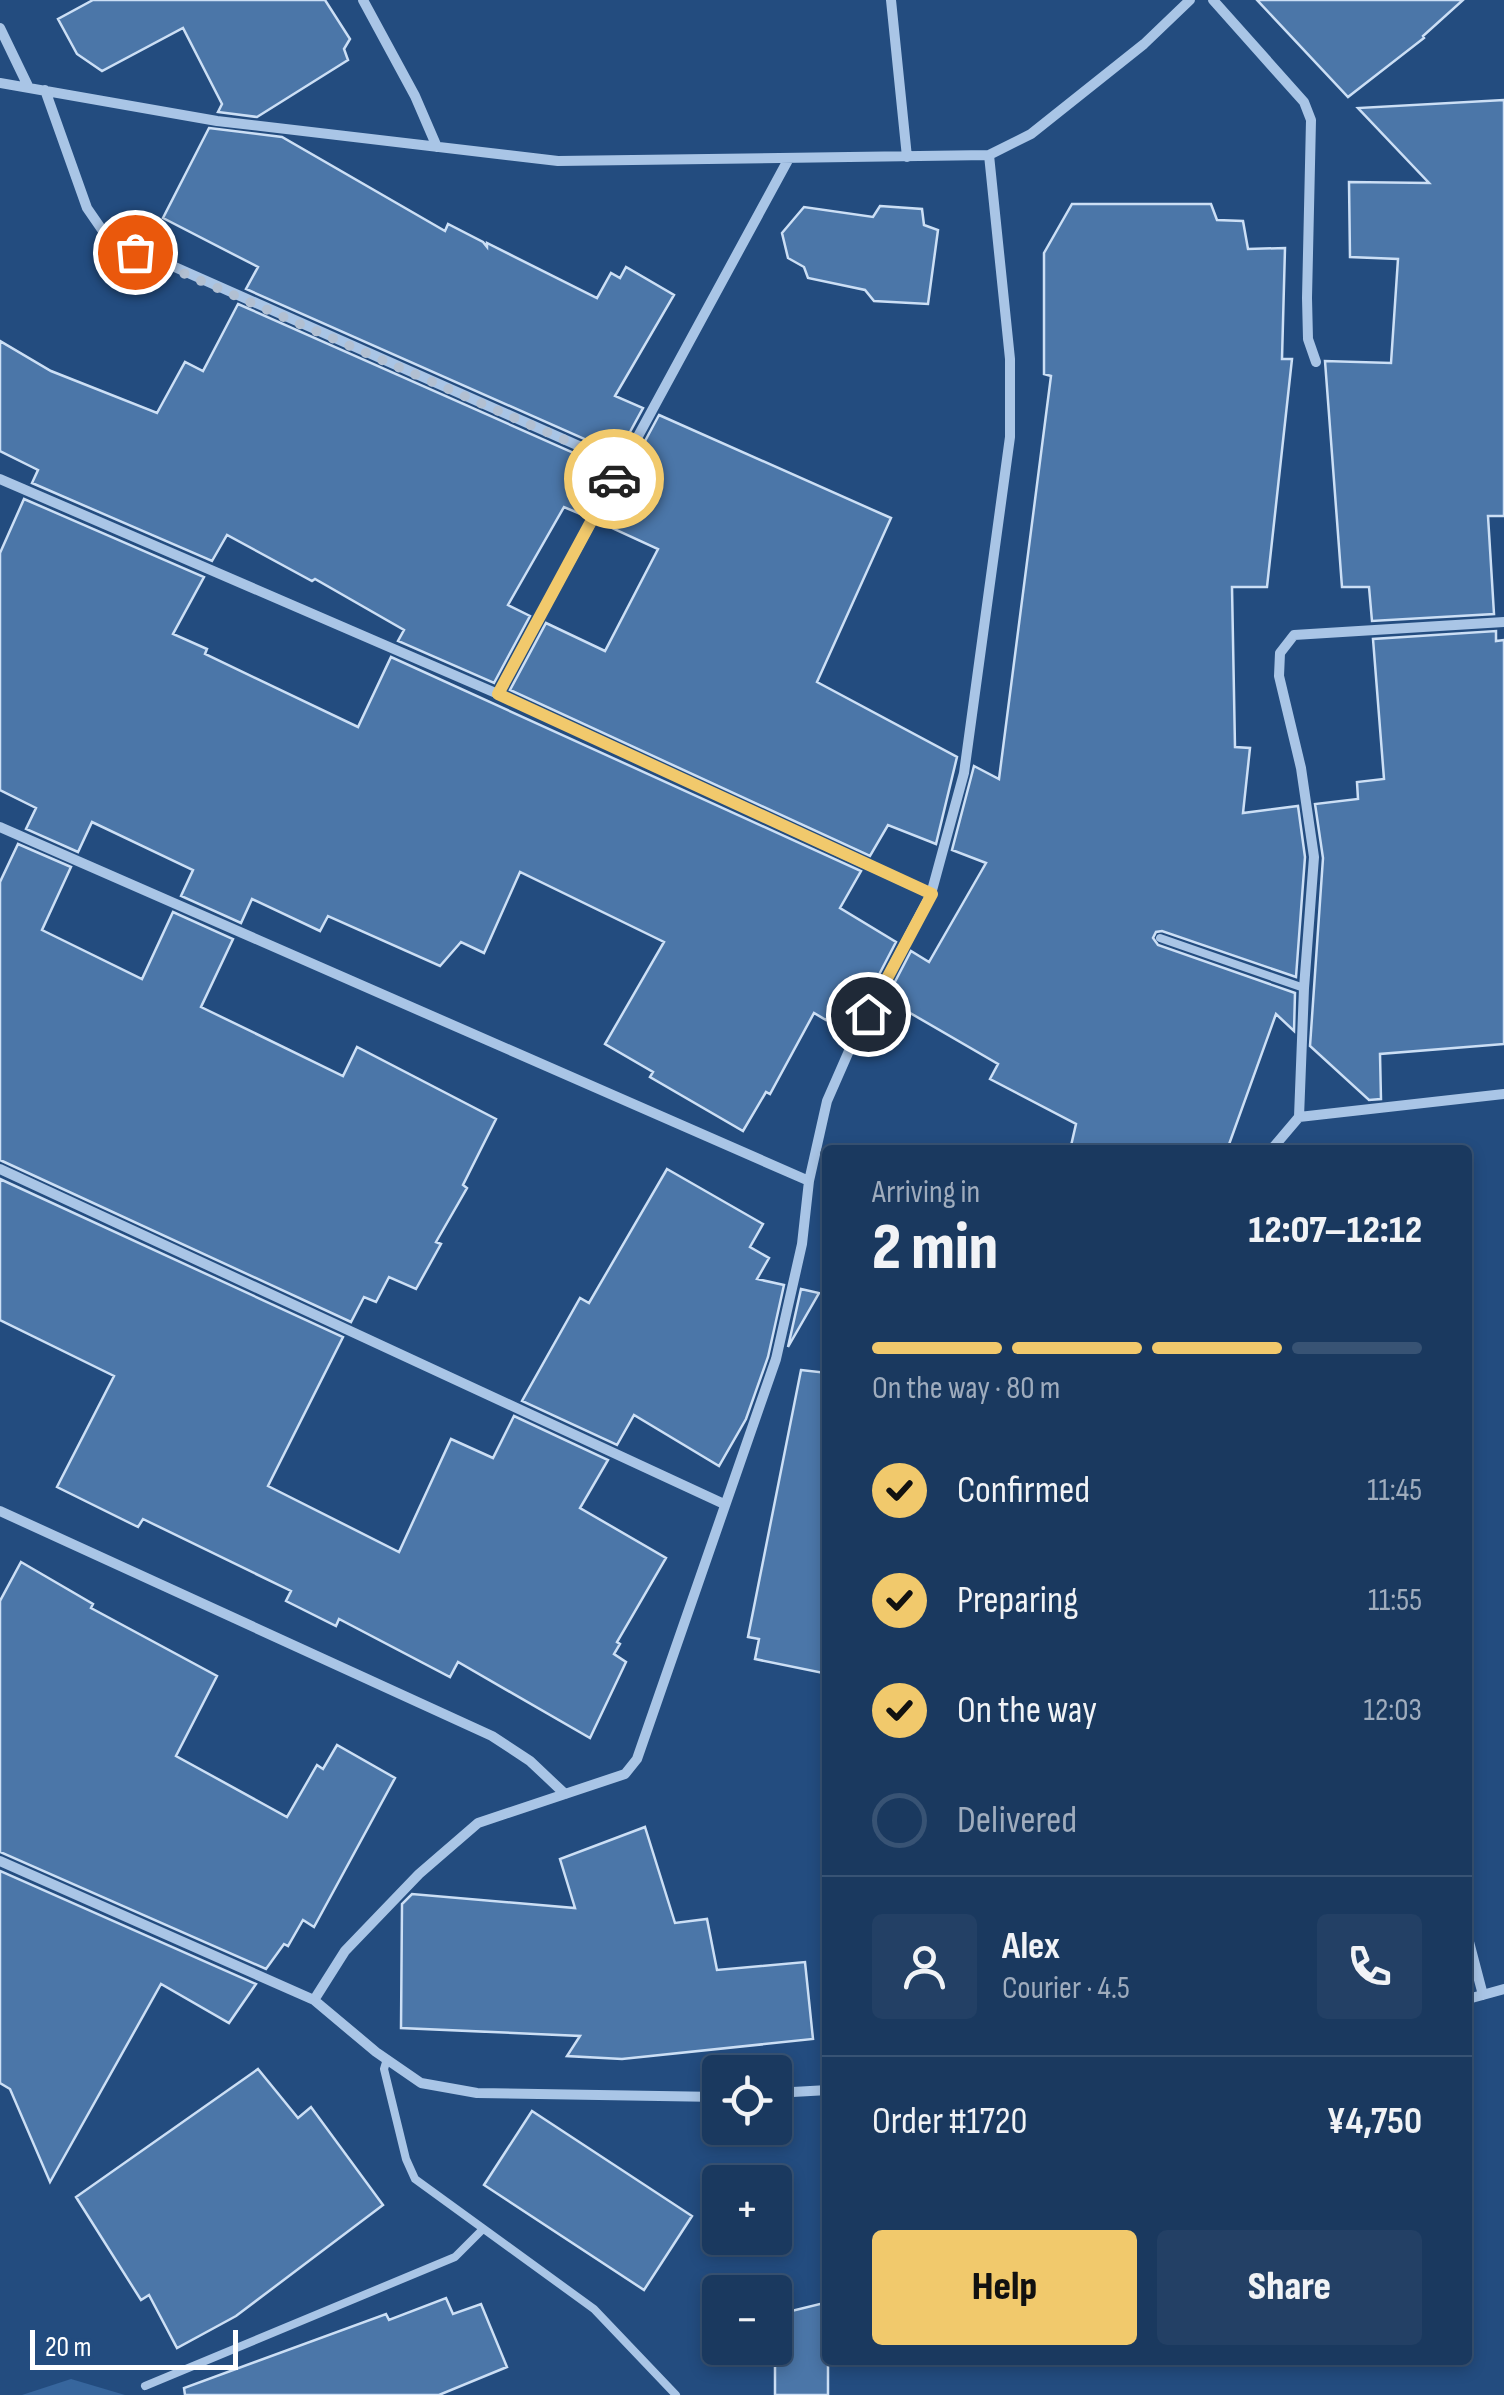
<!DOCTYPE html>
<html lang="en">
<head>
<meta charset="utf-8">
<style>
	body { margin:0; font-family:"Sofia Sans Condensed",sans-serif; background:#234065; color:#f1f3f6; height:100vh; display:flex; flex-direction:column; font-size:38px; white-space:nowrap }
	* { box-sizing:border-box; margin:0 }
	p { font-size:32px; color:#9facbd }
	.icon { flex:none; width:55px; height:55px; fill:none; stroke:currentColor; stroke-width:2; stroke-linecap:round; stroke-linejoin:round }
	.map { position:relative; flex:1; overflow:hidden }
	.side { position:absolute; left:822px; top:1145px; width:650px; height:1220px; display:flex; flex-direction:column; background:#1a395f; border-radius:10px; box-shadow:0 5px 15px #0003,0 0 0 2px #385374 }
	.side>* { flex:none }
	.tools { position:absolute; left:702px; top:2055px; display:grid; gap:20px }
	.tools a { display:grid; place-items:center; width:90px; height:90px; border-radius:10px; background:#1a395f; box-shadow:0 5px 15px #0003,0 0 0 2px #385374; font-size:50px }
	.scale { position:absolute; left:30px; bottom:25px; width:208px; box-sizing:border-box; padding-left:10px; border:5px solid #fff; border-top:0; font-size:28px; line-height:35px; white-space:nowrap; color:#fff; -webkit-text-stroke:8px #234c7f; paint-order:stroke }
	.pin { position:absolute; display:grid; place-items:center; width:85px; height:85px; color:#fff; margin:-42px; border:5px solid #fff; border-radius:50%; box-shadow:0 2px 10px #0007 }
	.courier { position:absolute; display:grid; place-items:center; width:100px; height:100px; margin:-50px; border:8px solid #f1c96c; border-radius:50%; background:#fff; color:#222; box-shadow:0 2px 12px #0007 }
	.summary em { font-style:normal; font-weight:800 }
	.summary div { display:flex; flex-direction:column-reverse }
	.summary { display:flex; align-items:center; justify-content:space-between; height:170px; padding:0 50px }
	h1 { font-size:65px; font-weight:800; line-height:75px }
	.bar { display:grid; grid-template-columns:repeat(4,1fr); gap:15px 10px; align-content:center; height:120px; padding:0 50px }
	.bar i { height:12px; border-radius:8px; background:#385374 }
	.bar .active { background:#f1c96c }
	.bar p { grid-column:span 4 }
	.line { display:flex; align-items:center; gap:25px; padding:0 50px; border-top:2px solid #385374 }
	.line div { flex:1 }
	.round { display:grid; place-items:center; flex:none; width:105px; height:105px; border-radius:10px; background:#234065 }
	ol { padding:0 50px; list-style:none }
	li { display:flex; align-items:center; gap:30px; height:110px }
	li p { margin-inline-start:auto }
	li .icon { padding:10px; border-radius:50%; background:#f1c96c; color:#111; stroke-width:4 }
	li:last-child { color:#9facbd }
	li i { width:55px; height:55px; border:5px solid #385374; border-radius:50% }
	.primary-button { display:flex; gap:20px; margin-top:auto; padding:20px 50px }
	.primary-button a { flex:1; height:115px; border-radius:10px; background:#f1c96c; color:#111; font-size:40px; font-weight:800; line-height:115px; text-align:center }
	.primary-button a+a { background:#234065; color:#f1f3f6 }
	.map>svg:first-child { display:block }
	.green { fill:#37669d }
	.building { fill:#4b76a8; stroke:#ccdff5; stroke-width:2.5 }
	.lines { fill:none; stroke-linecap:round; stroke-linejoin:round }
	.lane { stroke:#a9c5e6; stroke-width:8 }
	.street { stroke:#a9c5e6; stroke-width:10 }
	.done { stroke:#b2c0d2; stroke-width:10; stroke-dasharray:0 18 }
	.route { stroke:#f1c96c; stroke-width:12 }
</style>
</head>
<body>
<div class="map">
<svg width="1504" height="2395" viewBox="0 0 1504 2395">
	<rect width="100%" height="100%" fill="#234c7f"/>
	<path class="green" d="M71 2379 125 2395H22Z"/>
	<path class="building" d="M93 0H325L350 39 344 49 348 60 257 117 218 112 222 104 183 28 102 71 77 54 58 19Z
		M1257 0H1463L1423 36 1424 38 1348 97Z
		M1504 100V516H1488L1494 614 1372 621 1369 587H1342L1325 361 1391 363 1398 259 1350 257 1349 182 1429 183 1358 108Z
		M209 128 282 137 445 231 448 224 483 242 487 247V243L597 298 611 273 620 278 626 267 674 295 615 396 643 408 618 454 246 289 258 267 163 218Z
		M1072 204H1211L1217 220 1243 221 1248 249 1285 248 1282 359H1292L1267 587H1232L1235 747 1250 748 1243 813 1298 806 1305 857 1296 977 1162 931 1156 932 1153 938 1158 945 1295 993 1294 1031 1276 1014 1227 1150H1070L1076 1124 990 1079 998 1064 886 999 911 951 929 962 986 863 952 850 974 766 999 779 1051 376 1044 374V253Z
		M880 206 922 209 924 225 938 230 928 304 874 301 865 290 808 278 804 267 788 258 782 233 804 207 873 217Z
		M238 304 610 469 585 516 564 507 508 605 530 616 494 683 398 641 404 630 315 579 312 581 227 535 212 561 32 483 38 470 0 451V341L51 371 157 413 185 362 203 371Z
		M659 415 891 518 817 682 957 757 936 844 888 825 870 856 510 690 546 623 605 651 658 549 601 523Z
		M24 499 204 577 173 634 207 649 205 654 358 727 391 657 861 871 840 908 896 942 871 990 850 978 826 1020 814 1013 770 1094 766 1092 743 1131 650 1077 653 1072 605 1044 664 942 520 872 484 953 461 942 440 966 328 916 320 931 252 899 241 923 181 896 193 870 92 822 78 852 26 829 36 808 0 790V553Z
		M1496 631V641L1504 640V1044L1380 1054 1381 1099 1369 1100 1310 1046 1323 858 1315 804 1358 799 1357 782 1384 779 1373 639Z
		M18 844 71 867 42 930 142 979 173 912 233 939 201 1007 343 1076 357 1047 496 1119 463 1185 467 1188 436 1242 441 1244 416 1289 389 1277 376 1302 364 1297 351 1322 0 1160V882Z
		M667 1169 763 1224 750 1247 769 1258 757 1279 784 1285 768 1357 746 1419 719 1466 634 1415 617 1445 522 1401 580 1298 589 1303Z
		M0 1179 343 1337 268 1486 399 1552 451 1439 493 1458 514 1416 608 1460 580 1508 666 1558 617 1642 620 1644 614 1654 626 1662 590 1738 458 1662 450 1677 339 1619 336 1626 286 1601 291 1591 143 1519 138 1527 57 1487 114 1376 0 1320Z
		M801 1289 819 1293 788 1347Z
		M801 1370 828 1373V1674L755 1659 759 1639 748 1637Z
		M21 1562 93 1604 91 1608 217 1676 176 1756 287 1817 317 1765 323 1769 337 1745 395 1778 314 1927 303 1920 288 1946 284 1944 266 1969 0 1852V1601Z
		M645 1827 675 1923 707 1919 717 1970 805 1962 813 2039 622 2059 567 2056 580 2036 401 2028 402 1904 412 1894 575 1908 560 1859Z
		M0 1871 256 1984 229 2023 161 1984 50 2182 10 2089 0 2083Z
		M258 2069 298 2118 311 2107 383 2205 236 2316 177 2348 149 2295 141 2300 76 2197Z
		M532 2111 692 2216 644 2290 484 2185Z
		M446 2298 453 2314 481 2304 507 2367 439 2395H185L184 2388 386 2314 389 2320Z
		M828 2302V2395H775V2315Z"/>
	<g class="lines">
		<path class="lane" d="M1160 938 1304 988
			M387 2059 384 2069 406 2159 415 2179 594 2309 676 2395
			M145 2386 455 2257 483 2229"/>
		<path class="street" d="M363 0 415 96 437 147
			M891 0 907 157
			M1213 0 1304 102 1311 120 1307 298 1308 339 1316 362
			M0 28 28 86
			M0 83 217 121 558 161 989 155 1031 134 1144 44 1190 0
			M45 90 87 208 107 237 622 465
			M0 479 498 694 931 894
			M498 694 788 160
			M0 827 809 1181
			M1299 1117 1304 988 1314 857 1301 768 1279 676 1280 653 1294 635 1504 622
			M1271 1150 1299 1117 1504 1094
			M0 1169 724 1504
			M0 1511 492 1736 530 1761 565 1794
			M0 1861 314 2000 376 2052 421 2083 477 2093 720 2097
			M1468 1938 1483 1995
			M1468 1999 1504 1989
			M314 2000 345 1951 419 1874 478 1823 625 1774 637 1759 776 1359 802 1244 809 1181 827 1101 852 1044 931 894 964 773 1010 437V359L989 155
			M775 2093 828 2090"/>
	</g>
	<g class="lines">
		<path class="done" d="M135 252 622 465 614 479"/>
		<path class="route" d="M614 479 498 694 932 894 868 1014"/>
	</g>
</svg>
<div class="tools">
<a><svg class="icon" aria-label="locate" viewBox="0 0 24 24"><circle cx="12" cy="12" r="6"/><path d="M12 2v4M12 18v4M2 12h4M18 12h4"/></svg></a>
<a>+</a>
<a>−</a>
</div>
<div class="scale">20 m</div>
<div class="pin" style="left:135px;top:252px;background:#ea580c"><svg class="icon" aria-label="bag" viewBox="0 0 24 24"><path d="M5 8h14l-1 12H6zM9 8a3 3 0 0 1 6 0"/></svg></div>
<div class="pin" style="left:868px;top:1014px;background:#1f2937"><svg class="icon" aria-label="home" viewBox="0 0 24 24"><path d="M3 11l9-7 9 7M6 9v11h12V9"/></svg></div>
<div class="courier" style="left:614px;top:479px"><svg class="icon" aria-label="car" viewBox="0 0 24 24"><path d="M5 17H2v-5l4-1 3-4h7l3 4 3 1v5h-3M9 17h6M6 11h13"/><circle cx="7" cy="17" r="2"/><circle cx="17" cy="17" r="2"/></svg></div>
<section class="side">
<div class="summary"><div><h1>2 min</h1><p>Arriving in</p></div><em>12:07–12:12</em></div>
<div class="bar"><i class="active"></i><i class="active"></i><i class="active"></i><i></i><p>On the way · 80 m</p></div>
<ol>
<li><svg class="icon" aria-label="check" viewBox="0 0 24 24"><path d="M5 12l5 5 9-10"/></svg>Confirmed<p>11:45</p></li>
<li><svg class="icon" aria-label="check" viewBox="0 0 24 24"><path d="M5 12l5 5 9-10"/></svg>Preparing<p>11:55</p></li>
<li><svg class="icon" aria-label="check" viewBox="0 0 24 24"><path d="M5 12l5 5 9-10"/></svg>On the way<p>12:03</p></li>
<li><i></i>Delivered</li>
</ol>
<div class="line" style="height:180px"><a class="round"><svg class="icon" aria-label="person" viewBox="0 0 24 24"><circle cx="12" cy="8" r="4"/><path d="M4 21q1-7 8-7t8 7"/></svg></a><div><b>Alex</b><p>Courier · 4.5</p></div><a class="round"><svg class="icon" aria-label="phone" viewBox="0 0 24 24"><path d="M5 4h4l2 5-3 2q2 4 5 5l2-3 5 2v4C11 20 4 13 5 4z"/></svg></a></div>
<div class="line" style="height:130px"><div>Order #1720</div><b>¥4,750</b></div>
<div class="primary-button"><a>Help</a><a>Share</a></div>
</section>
</div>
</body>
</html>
